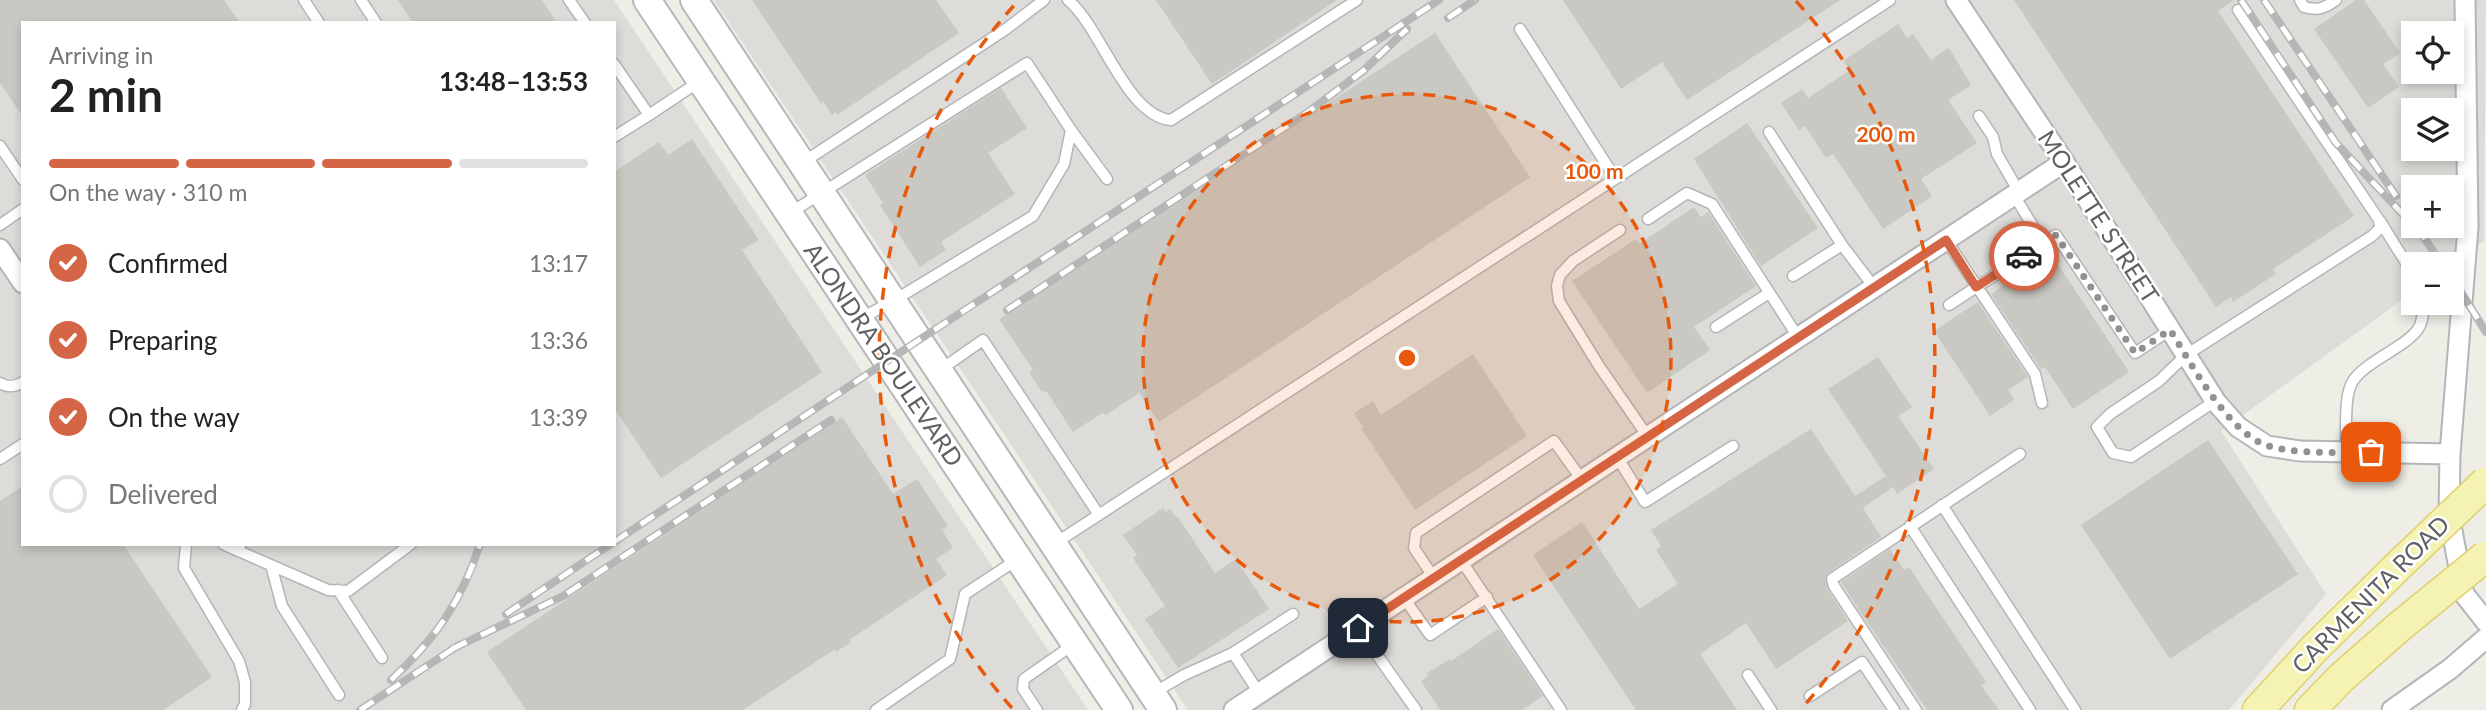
<!DOCTYPE html>
<html lang="en">
<head>
<meta charset="utf-8">
<style>
	body { margin:0; font-family:Lato,sans-serif; background:#f2f2f2; color:#222; height:100vh; display:flex; flex-direction:column; font-size:26px; white-space:nowrap }
	* { box-sizing:border-box; margin:0 }
	p { font-size:23px; color:#767676 }
	.icon { flex:none; width:38px; height:38px; fill:none; stroke:currentColor; stroke-width:2; stroke-linecap:round; stroke-linejoin:round }
	.map { position:relative; flex:1; overflow:hidden }
	.drawer { position:absolute; left:21px; top:21px; width:595px; height:525px; display:flex; flex-direction:column; background:#fff; border-radius:0px; box-shadow:0 4px 10px #0003 }
	.drawer>* { flex:none }
	.buttons { position:absolute; left:2401px; top:21px; display:grid; gap:14px }
	.buttons a { display:grid; place-items:center; width:63px; height:63px; border-radius:0px; background:#fff; box-shadow:0 4px 10px #0003; font-size:35px }
	.pin { position:absolute; display:grid; place-items:center; width:60px; height:60px; color:#fff; margin:-30px; border-radius:14px; box-shadow:0 4px 10px #0006 }
	.courier { position:absolute; display:grid; place-items:center; width:70px; height:70px; margin:-35px; border:5px solid #d46546; border-radius:50%; background:#fff; color:#222; box-shadow:0 2px 9px #0007 }
	.head em { font-style:normal; font-weight:700 }
	.head div { display:flex; flex-direction:column-reverse }
	.head { display:flex; align-items:center; justify-content:space-between; height:119px; padding:0 28px }
	h1 { font-size:46px; font-weight:700; line-height:52px }
	.bar { display:grid; grid-template-columns:repeat(4,1fr); gap:10px 7px; align-content:center; height:84px; padding:0 28px }
	.bar i { height:9px; border-radius:5px; background:#e0e0e0 }
	.bar .active { background:#d46546 }
	.bar p { grid-column:span 4 }
	ol { padding:0 28px; list-style:none }
	li { display:flex; align-items:center; gap:21px; height:77px }
	li p { margin-inline-start:auto }
	li .icon { padding:7px; border-radius:50%; background:#d46546; color:#fff; stroke-width:4 }
	li:last-child { color:#767676 }
	li i { width:38px; height:38px; border:4px solid #e0e0e0; border-radius:50% }
	.map>svg:first-child { display:block }
	.industrial { fill:#dddcd8; fill-rule:evenodd }
	.building { fill:#c9c8c2 }
	.lines { fill:none; stroke-linecap:round; stroke-linejoin:round }
	.service-casing { stroke:#b3b5b9; stroke-width:13 }
	.minor-casing { stroke:#b3b5b9; stroke-width:23 }
	.secondary-casing { stroke:#b5b7bb; stroke-width:30 }
	.primary-casing { stroke:#e0d06d; stroke-width:33 }
	.service { stroke:#fff; stroke-width:10 }
	.minor { stroke:#fff; stroke-width:19 }
	.secondary { stroke:#fff; stroke-width:26 }
	.primary { stroke:#f5f3b4; stroke-width:30 }
	.rail-casing { stroke:#b5b6b6; stroke-width:8 }
	.rail { stroke:#fff; stroke-width:5; stroke-dasharray:16; stroke-linecap:butt }
	.primary-bridge-casing { stroke:#e0d06d; stroke-width:33; stroke-linecap:butt }
	.primary-bridge { stroke:#f5f3b4; stroke-width:30 }
	.done { stroke:#909192; stroke-width:7; stroke-dasharray:0 12.6 }
	.route { stroke:#d46546; stroke-width:9 }
	.ring { fill:none; stroke:#e8590c; stroke-width:3.5; stroke-dasharray:12 9 }
	.labels { text-anchor:middle; stroke-width:5; stroke-linejoin:round; paint-order:stroke }
	.street-label { font-size:24px; fill:#5e6064; stroke:#fff }
	.centre { fill:#e8590c; stroke:#fff; stroke-width:3.5 }
	.ring-label { font-size:21px; text-anchor:middle; font-weight:bold; fill:#e8590c; stroke:#fff; stroke-width:5; stroke-linejoin:round; paint-order:stroke }
</style>
</head>
<body>
<div class="map">
<svg width="2486" height="710" viewBox="0 0 2486 710">
	<rect width="100%" height="100%" fill="#eeede6"/>
	<path class="industrial" d="M0 0H614L1088 710H0ZM23 23H614V544H23Z
		M714 0H2486L2484 241 2452 264H2413V292L2221 431 2326 594 2229 710H1188ZM2413 33H2452V72H2413ZM2413 110H2452V149H2413ZM2413 187H2452V226H2413Z"/>
	<path class="building" d="M0 0H224L240 23H23V117L0 83Z
		M398 0H542L557 23H413Z
		M752 0H936L959 33 837 115 836 112 832 115 823 101 821 103Z
		M1156 0H1337L1212 84Z
		M1563 0H1840L1687 100 1662 62 1621 89Z
		M2014 0H2234L2218 11 2354 216 2273 269 2276 274 2233 302 2231 297 2216 307Z
		M2356 0H2364L2400 53 2383 64 2399 87 2368 108 2314 29Z
		M1898 24 1907 38 1913 34 1931 60 1948 48 1951 51 1971 85 1948 100 1977 143 1921 179 1932 196 1883 229 1833 154 1826 158 1805 126 1799 130 1781 103 1802 89 1808 98 1850 70 1843 61Z
		M1435 33 1530 177 1159 422 1139 393 1106 415 1102 413 1073 432 1047 392 1041 391 1029 372 1033 370 999 319Z
		M1001 88 1027 128 988 153 1015 194 941 242 946 250 920 267 880 205 883 203 865 175Z
		M1747 123 1818 228 1761 266 1694 159Z
		M692 139 759 240 742 250 822 372 661 478 614 408V172L659 142 668 155Z
		M1694 207 1701 217 1708 212 1756 286 1694 327 1710 350 1647 393 1572 281 1636 239 1639 244Z
		M2046 256 2054 258 2129 372 2073 409 2045 367 2041 369 1991 294Z
		M1978 302 2028 377 2008 390 2014 400 1990 416 1934 331Z
		M1473 354 1527 436 1415 510 1361 428 1363 427 1354 413 1373 401 1381 415Z
		M1878 357 1912 407 1898 416 1934 469 1897 494 1893 487 1863 508 1881 537 1828 573 1825 577 1828 590 1848 621 1776 669 1746 623 1700 654 1737 710H1636L1533 555 1582 522 1639 609 1678 584 1656 550 1661 546 1651 530 1811 429 1855 496 1886 476 1828 389Z
		M842 417 893 494 917 479 948 526 942 530 953 548 936 559 947 575 849 640 851 642 836 652 835 649 743 710H526L487 652Z
		M2208 440 2298 574 2170 659 2081 525Z
		M23 486V544H123L212 677 163 710H0V501Z
		M1163 508 1166 512 1170 509 1177 518 1178 517 1215 573 1236 559 1269 609 1178 668 1145 619 1165 606 1133 558 1137 555 1123 535Z
		M1890 549 1904 570 1909 567 1986 682 1981 685 1999 710H1927L1861 613 1841 582Z
		M1498 629 1543 696 1522 710H1440L1421 681 1429 676 1427 673 1450 659 1451 661Z"/>
	<g class="lines">
		<g class="service-casing">
			<path id="service" d="M304 0 319 23
				M361 0 376 23
				M569 0 585 23
				M1068 0C1101 27 1126 116 1171 120L1357 0
				M2300 0 2304 7C2318 11 2325 8 2336 0
				M1520 29 1615 178
				M614 64 649 115 614 137
				M649 115 700 81
				M1979 116 1993 137 1997 154 2019 192
				M1071 130 1107 179
				M1769 132 1842 245 1874 287
				M0 146 23 180
				M802 163 1006 29 1044 0
				M2014 195 2043 243
				M790 213 1027 63 1071 130 1064 164 1033 216 893 301 860 319
				M1648 219 1687 193 1712 204 1798 337
				M2380 221 2413 274
				M0 225 23 209
				M1620 230 1573 261 1560 275 1557 286 1559 301 1599 366 1648 437
				M1946 240 2035 374 2042 403
				M1793 276 1842 245
				M1949 305 2056 235 2135 353 2170 330
				M1716 327 1769 293
				M940 370 983 340 1099 515
				M0 383C8 388 15 387 23 382
				M2215 401 2131 457 2113 453 2097 427 2110 414 2159 381 2186 355 2372 236 2380 228 2379 220 2238 10
				M2346 452C2347 433 2343 396 2353 381 2366 361 2406 347 2418 329 2423 322 2423 312 2424 303
				M1617 457 1645 502 1733 446
				M0 459 23 444
				M1942 505 2075 710
				M1910 526 2030 710
				M186 544 184 568 239 661 245 682V704L242 710
				M223 544 234 549 241 544
				M1054 544 1890 0
				M234 549 328 590 348 591 411 544
				M1461 560 1561 710
				M271 565 282 606 339 695
				M1434 578 1414 548 1416 533 1554 441 1582 480
				M338 590 382 658
				M1404 598 1430 635 1487 597
				M1358 628 1416 710
				M1233 653 1293 614
				M1748 675 1771 710
				M1155 692 1184 675 1233 653 1259 693
				M1810 696 1862 662 1894 710
				M876 710 950 659 965 594 1018 559
				M1037 710 1023 689 1024 679 1074 644
				M1916 710 1834 586 1832 579 2020 454"/>
		</g>
		<g class="minor-casing">
			<path id="minor" d="M1956 0 2064 162 2216 402 2238 427 2267 446 2300 451 2450 454
				M2465 0 2468 227 2450 454 2449 515 2464 594 2486 622
				M0 249 23 283
				M1234 710 2064 162
				M2392 710 2450 669 2486 638"/>
		</g>
		<g class="secondary-casing">
			<path id="secondary" d="M647 0 1119 710
				M694 0 1163 710"/>
		</g>
		<g class="primary-casing">
			<path id="primary" d="M2258 710 2315 648 2394 570
				M2310 710 2341 678 2399 627"/>
		</g>
		<use href="#service" class="service"/>
		<use href="#minor" class="minor"/>
		<use href="#secondary" class="secondary"/>
		<use href="#primary" class="primary"/>
		<g class="rail-casing">
			<path id="rail" d="M2241 0 2336 143 2413 225
				M2264 0 2396 196
				M1448 18 1475 0
				M2416 226 2442 264
				M2452 278 2486 332
				M1007 310 1308 112 1363 71 1407 29
				M614 542 919 340 1439 0
				M506 614 611 544
				M452 649 563 596 831 420
				M391 680C435 639 461 603 480 544
				M360 710 459 645"/>
		</g>
		<use href="#rail" class="rail"/>
		<g class="primary-bridge-casing">
			<path id="primary-bridge" d="M2394 570 2486 482
				M2399 627 2486 556"/>
		</g>
		<use href="#primary-bridge" class="primary-bridge"/>
	</g>
	<g class="lines">
		<path class="done" d="M2024 256 2056 235 2135 353 2170 330C2192 364 2228 434 2269 446 2301 455 2338 452 2371 452"/>
		<path class="route" d="M1358 628 1946 240 1976 287 2024 256"/>
	</g>
	<circle cx="1407" cy="358" r="264" fill="#e8590c" fill-opacity=".12"/>
	<g class="ring">
		<circle cx="1407" cy="358" r="264"/>
		<path d="M1012 708A528 528 0 0 1 1018 1M1796 1A528 528 0 0 1 1802 708"/>
	</g>
	<g class="labels">
		<g class="street-label">
			<text transform="translate(2098 217) rotate(57)" y="8">MOLETTE STREET</text>
			<text transform="translate(883 355) rotate(56)" y="8">ALONDRA BOULEVARD</text>
			<text transform="translate(2371 595) rotate(-45)" y="8">CARMENITA ROAD</text>
		</g>
	</g>
	<circle cx="1407" cy="358" r="10" class="centre"/>
	<g class="ring-label">
		<text x="1886" y="142">200 m</text>
		<text x="1594" y="179">100 m</text>
	</g>
</svg>
<div class="buttons">
<a><svg class="icon" aria-label="locate" viewBox="0 0 24 24"><circle cx="12" cy="12" r="6"/><path d="M12 2v4M12 18v4M2 12h4M18 12h4"/></svg></a>
<a><svg class="icon" aria-label="layers" viewBox="0 0 24 24"><path d="M12 4l9 5-9 5-9-5zM3 14l9 5 9-5"/></svg></a>
<a>+</a>
<a>−</a>
</div>
<div class="pin" style="left:2371px;top:452px;background:#ea580c"><svg class="icon" aria-label="bag" viewBox="0 0 24 24"><path d="M5 8h14l-1 12H6zM9 8a3 3 0 0 1 6 0"/></svg></div>
<div class="pin" style="left:1358px;top:628px;background:#1f2937"><svg class="icon" aria-label="home" viewBox="0 0 24 24"><path d="M3 11l9-7 9 7M6 9v11h12V9"/></svg></div>
<div class="courier" style="left:2024px;top:256px"><svg class="icon" aria-label="car" viewBox="0 0 24 24"><path d="M5 17H2v-5l4-1 3-4h7l3 4 3 1v5h-3M9 17h6M6 11h13"/><circle cx="7" cy="17" r="2"/><circle cx="17" cy="17" r="2"/></svg></div>
<section class="drawer">
<div class="head"><div><h1>2 min</h1><p>Arriving in</p></div><em>13:48–13:53</em></div>
<div class="bar"><i class="active"></i><i class="active"></i><i class="active"></i><i></i><p>On the way · 310 m</p></div>
<ol>
<li><svg class="icon" aria-label="check" viewBox="0 0 24 24"><path d="M5 12l5 5 9-10"/></svg>Confirmed<p>13:17</p></li>
<li><svg class="icon" aria-label="check" viewBox="0 0 24 24"><path d="M5 12l5 5 9-10"/></svg>Preparing<p>13:36</p></li>
<li><svg class="icon" aria-label="check" viewBox="0 0 24 24"><path d="M5 12l5 5 9-10"/></svg>On the way<p>13:39</p></li>
<li><i></i>Delivered</li>
</ol>
</section>
</div>
</body>
</html>
